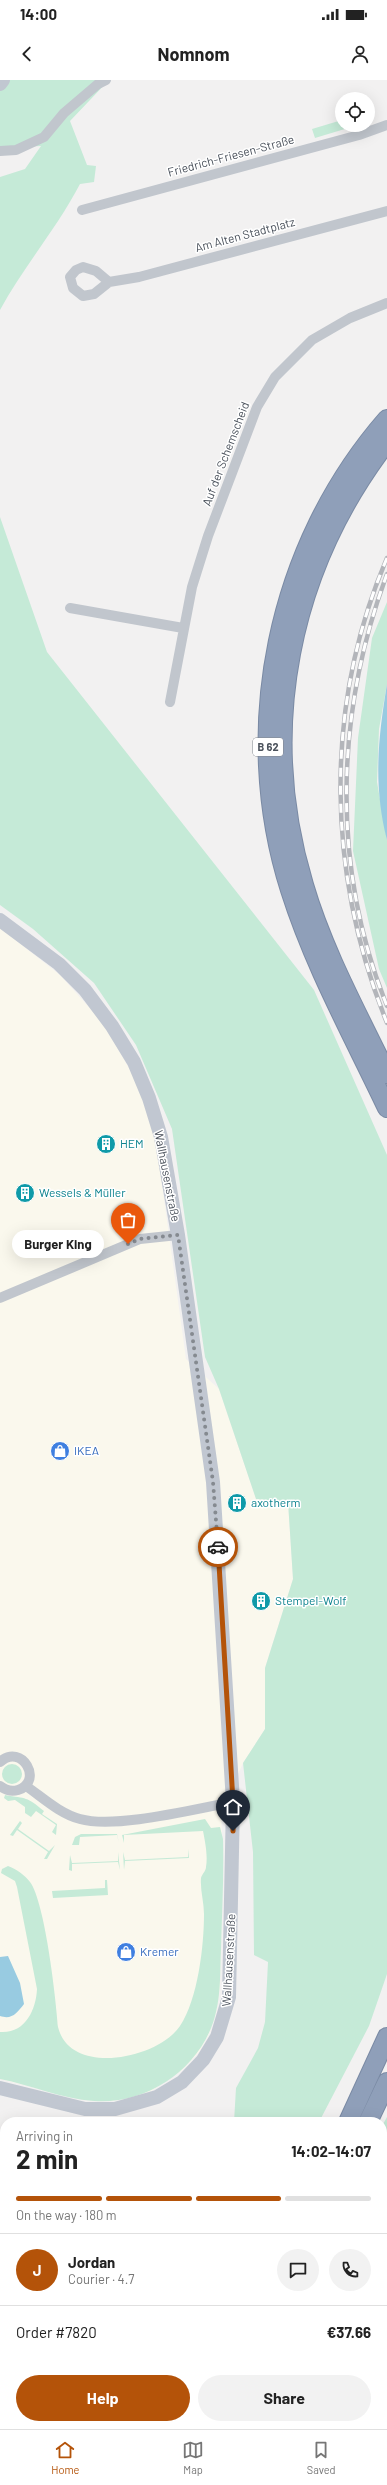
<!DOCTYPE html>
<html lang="en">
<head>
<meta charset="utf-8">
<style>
	body { margin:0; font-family:Barlow,sans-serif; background:#f2f2f2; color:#222; height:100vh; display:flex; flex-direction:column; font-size:15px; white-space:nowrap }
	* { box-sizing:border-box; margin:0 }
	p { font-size:13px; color:#767676 }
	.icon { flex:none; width:22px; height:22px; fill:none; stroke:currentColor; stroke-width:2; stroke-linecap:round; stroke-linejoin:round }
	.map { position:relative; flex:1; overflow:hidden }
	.sheet { position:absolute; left:0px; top:2037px; width:387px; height:312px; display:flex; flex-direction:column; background:#fff; border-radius:16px 16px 0 0; box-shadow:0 4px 16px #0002 }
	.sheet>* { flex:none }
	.fabs { position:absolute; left:335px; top:12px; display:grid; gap:8px }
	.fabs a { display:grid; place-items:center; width:40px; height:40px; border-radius:50%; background:#fff; box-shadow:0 4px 16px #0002; font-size:20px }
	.pin { position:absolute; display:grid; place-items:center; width:34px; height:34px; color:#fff; margin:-41px -17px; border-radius:50% 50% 50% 0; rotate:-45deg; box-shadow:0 0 4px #0007 }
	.pin .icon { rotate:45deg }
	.courier { position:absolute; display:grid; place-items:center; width:40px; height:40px; margin:-20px; border:3px solid #b45309; border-radius:50%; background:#fff; color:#222; box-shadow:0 1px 5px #0007 }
	.bubble { position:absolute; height:28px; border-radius:14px; background:#fff; box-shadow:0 4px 16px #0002; font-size:13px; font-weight:700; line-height:28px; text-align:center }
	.head em { font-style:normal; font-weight:700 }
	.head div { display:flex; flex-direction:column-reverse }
	.head { display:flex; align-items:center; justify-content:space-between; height:68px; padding:0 16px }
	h1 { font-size:26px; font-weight:700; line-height:30px }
	.bar { display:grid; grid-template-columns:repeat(4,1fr); gap:6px 4px; align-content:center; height:48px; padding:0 16px }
	.bar i { height:5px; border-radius:3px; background:#e0e0e0 }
	.bar .on { background:#b45309 }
	.bar p { grid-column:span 4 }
	.line { display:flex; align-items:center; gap:10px; padding:0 16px; border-top:1px solid #e0e0e0 }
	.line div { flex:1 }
	.round { display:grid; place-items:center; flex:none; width:42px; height:42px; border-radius:21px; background:#f2f2f2 }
	.button { display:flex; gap:8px; margin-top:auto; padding:8px 16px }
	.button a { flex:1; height:46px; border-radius:24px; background:#b45309; color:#fff; font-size:16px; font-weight:700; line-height:46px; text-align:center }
	.button a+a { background:#f2f2f2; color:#222 }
	.status { display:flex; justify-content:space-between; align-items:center; height:28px; padding:0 20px; background:#fff; direction:ltr }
	.status svg { height:11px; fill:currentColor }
	header { display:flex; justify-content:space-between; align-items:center; height:52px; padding:0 16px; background:#fff; font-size:18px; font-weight:700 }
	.menu { display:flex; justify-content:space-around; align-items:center; height:56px; border-top:1px solid #e0e0e0; background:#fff; font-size:11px; color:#767676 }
	.menu a { display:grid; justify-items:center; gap:2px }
	.menu .on { color:#b45309 }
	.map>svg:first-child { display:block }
	.commercial { fill:#faf8ed }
	.green { fill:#c5ead7 }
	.water { fill:#98cbe1 }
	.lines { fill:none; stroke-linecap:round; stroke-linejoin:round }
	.highway-casing { stroke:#7a8aa4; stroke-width:20 }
	.street { stroke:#c1c6cd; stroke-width:10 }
	.secondary { stroke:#c1c7d1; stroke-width:14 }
	.highway { stroke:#8f9fb9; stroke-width:18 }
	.rail-casing { stroke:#b3b5ba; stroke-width:4.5 }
	.rail { stroke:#fff; stroke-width:3; stroke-dasharray:9; stroke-linecap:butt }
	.done { stroke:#858a90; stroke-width:4; stroke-dasharray:0 7.2 }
	.route { stroke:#b45309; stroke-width:5 }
	.labels { text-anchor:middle; stroke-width:3; stroke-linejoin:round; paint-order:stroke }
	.shield { fill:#fff; stroke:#81868d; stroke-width:1 }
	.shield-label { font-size:11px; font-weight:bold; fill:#4b525c }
	.street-label { font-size:12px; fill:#4b525c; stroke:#fff }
	.culture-label { font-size:12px; fill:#0d838f; stroke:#fff; text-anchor:start }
	.shop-label { font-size:12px; fill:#366cbe; stroke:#fff; text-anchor:start }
</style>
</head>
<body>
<div class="status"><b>14:00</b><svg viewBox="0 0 49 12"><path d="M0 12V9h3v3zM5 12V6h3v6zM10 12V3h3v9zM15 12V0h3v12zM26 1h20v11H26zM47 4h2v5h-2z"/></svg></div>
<header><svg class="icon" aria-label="back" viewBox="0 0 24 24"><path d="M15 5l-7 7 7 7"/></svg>Nomnom<svg class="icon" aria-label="person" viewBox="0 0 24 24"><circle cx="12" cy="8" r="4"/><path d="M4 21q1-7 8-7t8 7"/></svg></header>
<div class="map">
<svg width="387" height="2349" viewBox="0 0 387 2349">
	<rect width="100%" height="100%" fill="#f2f1f1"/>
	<path class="commercial" d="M0 848 60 895 103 943 138 1004 155 1053 186 1279 219 1309 256 1419 288 1421 293 1499 265 1588V1649L243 1683 221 1733 223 1779 220 1907 216 1933 209 1954 199 1972 182 1990 151 2011 113 2021 75 2018 0 1999Z"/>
	<path class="green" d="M0 0H109L70 41 87 85 96 86 94 102 80 104C57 148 24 186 0 230V97L25 89 41 66 0 68Z
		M342 40V45H358L315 58 312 49Z
		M0 437 47 572 314 910 387 1075V1894L369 1946 319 2042H234L236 2008 258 1968 265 1942 268 1882 254 1875 253 1772 243 1683 265 1649V1588L293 1499 288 1422 256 1419 219 1309 205 1277 172 1049 136 965 94 903 33 849 0 825Z
		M387 522V604L379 649 377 702 387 760V908L379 889 353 771 358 658 372 558Z
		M2 1694a10 10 0 1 1 20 0a10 10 0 1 1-20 0Z
		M5 1715C27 1719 26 1716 44 1731L42 1734 57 1744 56 1755 52 1752 56 1745 36 1731 31 1737 25 1733V1727L15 1720 8 1721 4 1718Z
		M205 1739 211 1748 220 1747 223 1759C224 1796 222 1832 221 1869 220 1890 221 1911 216 1932 204 1986 149 2025 94 2021 62 2019 31 2005 0 1999V1952C25 1954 36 1930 37 1909L17 1807 15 1801 1 1793 2 1789 8 1786C16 1789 25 1795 30 1802 45 1822 56 1919 58 1947 70 1997 158 1979 180 1946 198 1919 204 1866 204 1834 204 1822 200 1810 201 1798 202 1794 206 1791 206 1787 208 1776 205 1761 203 1751L124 1755V1763L122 1755Z
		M20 1741 22 1743 18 1749 49 1771 55 1765 47 1779H44L48 1772 17 1750 13 1756 10 1755Z
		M81 1754H117L119 1763 117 1755 80 1757 79 1765H72L75 1757Z
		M188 1769 189 1778 125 1781 124 1790 123 1772 125 1780 188 1777Z
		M118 1772 120 1790 118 1782 72 1784V1791L69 1790 70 1775 72 1783 118 1781Z
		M105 1800H107L108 1815 53 1818 52 1811 105 1808Z
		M387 2037V2085L382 2095V2046Z
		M0 2125 5 2127V2311L0 2305Z
		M387 2132V2193L382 2200V2141Z
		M387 2236V2282L382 2289V2242Z
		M146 2344H185L179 2349H140Z
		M221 2344H279L274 2349H215Z
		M301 2344H343L339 2349H297Z"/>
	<path class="water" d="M387 604V760C373 705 378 659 387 604Z
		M8 1876 20 1903 24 1924C17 1933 12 1940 0 1936V1877Z
		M387 2193V2236L382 2242V2200Z
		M279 2344H301L297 2349H274Z"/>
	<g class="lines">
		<g class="highway-casing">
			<path id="highway" d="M387 339C276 466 239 650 290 810 314 886 353 956 387 1028
				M387 362C289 490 257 649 304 805 323 870 357 932 387 994
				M348 2042 387 1957
				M368 2042 387 2002
				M0 2325 5 2327
				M0 2348 8 2344
				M87 2349 94 2344
				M116 2349 123 2344"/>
		</g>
		<path class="street" d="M0 71 16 70 44 57 64 33 98 4 106 0
			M82 130 359 55 387 45
			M109 202 96 191 83 187 76 190 70 197 73 208 83 216 94 214 109 202 139 197 387 131
			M70 528 183 548
			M170 622 192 507 208 456 257 327 275 297 312 260 350 238 387 223
			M0 1218 140 1159 178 1155
			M0 1682C22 1662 44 1702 18 1710 11 1712 5 1710 0 1706
			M26 1706C42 1717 60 1734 80 1739 116 1749 194 1729 233 1722
			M0 2117H5"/>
		<path class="secondary" d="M0 4 3 0
			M0 840 59 884 85 910 112 946 134 982 149 1018 161 1057 178 1155 213 1402 233 1722 229 1917 217 1957 203 1980 182 2002 157 2017 115 2029H85L0 2008"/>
		<use href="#highway" class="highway"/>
		<g class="rail-casing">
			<path id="rail" d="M387 478C323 628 327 794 387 943
				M387 494C335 634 331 787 387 926
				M382 2112 387 2102
				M382 2125 387 2116
				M187 2349 193 2344
				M197 2349 203 2344"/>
		</g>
		<use href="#rail" class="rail"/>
	</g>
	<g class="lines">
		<path class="done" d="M128 1164 140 1159 178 1155 213 1402 218 1467"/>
		<path class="route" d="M218 1467 233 1722V1751"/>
	</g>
	<defs>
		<g id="building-disc" transform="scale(1)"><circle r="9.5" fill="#0f9aa8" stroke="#fff"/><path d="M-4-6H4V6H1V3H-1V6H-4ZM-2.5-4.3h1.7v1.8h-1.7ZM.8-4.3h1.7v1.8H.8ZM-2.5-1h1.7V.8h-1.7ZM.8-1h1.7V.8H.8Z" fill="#fff"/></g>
		<g id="shop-disc" transform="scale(1)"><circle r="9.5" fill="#3f7fe0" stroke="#fff"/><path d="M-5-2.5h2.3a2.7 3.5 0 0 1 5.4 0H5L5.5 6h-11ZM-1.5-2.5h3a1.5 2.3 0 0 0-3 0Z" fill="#fff"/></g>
	</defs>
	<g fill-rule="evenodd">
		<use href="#building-disc" x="106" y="1064"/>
		<use href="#building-disc" x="25" y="1113"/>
		<use href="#shop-disc" x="60" y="1371"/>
		<use href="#building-disc" x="237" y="1423"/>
		<use href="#building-disc" x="261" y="1521"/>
		<use href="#shop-disc" x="126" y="1872"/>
	</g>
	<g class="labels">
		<rect class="shield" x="253" y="658" width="30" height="18" rx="3"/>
		<g class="shield-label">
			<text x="268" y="671">B 62</text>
		</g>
		<g class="street-label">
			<text transform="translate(231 76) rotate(-15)" y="4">Friedrich-Friesen-Straße</text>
			<text transform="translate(245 155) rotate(-15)" y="4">Am Alten Stadtplatz</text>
			<text transform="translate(226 374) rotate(-69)" y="4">Auf der Schemscheid</text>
			<text transform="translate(167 1096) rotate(79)" y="4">Wallhausenstraße</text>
			<text transform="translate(229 1880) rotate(-87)" y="4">Wallhausenstraße</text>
		</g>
		<g class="culture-label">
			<text x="120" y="1068">HEM</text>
			<text x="39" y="1117">Wessels &amp; Müller</text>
			<text x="251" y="1427">axotherm</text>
			<text x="275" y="1525">Stempel-Wolf</text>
		</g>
		<g class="shop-label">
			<text x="74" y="1375">IKEA</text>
			<text x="140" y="1876">Kremer</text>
		</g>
	</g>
</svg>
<div class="fabs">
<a><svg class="icon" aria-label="locate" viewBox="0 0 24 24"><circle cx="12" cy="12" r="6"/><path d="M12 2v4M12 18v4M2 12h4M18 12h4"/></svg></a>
</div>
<div class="pin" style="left:128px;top:1164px;background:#ea580c"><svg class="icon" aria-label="bag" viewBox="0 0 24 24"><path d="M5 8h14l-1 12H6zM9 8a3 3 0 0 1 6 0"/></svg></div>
<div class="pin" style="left:233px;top:1751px;background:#1f2937"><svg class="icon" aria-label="home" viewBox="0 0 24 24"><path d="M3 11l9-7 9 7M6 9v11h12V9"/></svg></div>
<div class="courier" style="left:218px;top:1467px"><svg class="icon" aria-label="car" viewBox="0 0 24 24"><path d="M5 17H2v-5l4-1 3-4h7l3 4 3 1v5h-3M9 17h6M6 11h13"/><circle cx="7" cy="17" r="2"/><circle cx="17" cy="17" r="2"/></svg></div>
<div class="bubble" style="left:12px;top:1150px;width:92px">Burger King</div>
<section class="sheet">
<div class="head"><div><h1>2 min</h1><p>Arriving in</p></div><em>14:02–14:07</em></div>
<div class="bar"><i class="on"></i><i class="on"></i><i class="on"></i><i></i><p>On the way · 180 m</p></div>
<div class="line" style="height:72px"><b class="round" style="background:#b45309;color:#fff">J</b><div><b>Jordan</b><p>Courier · 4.7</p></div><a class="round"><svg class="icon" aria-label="chat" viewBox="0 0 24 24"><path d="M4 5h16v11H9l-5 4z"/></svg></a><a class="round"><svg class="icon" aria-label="phone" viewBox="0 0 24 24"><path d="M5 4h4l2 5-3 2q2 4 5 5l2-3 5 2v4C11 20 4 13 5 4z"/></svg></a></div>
<div class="line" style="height:52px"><div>Order #7820</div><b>€37.66</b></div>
<div class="button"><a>Help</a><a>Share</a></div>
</section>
</div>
<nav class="menu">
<a class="on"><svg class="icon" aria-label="home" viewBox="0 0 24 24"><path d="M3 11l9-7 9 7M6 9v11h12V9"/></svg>Home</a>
<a><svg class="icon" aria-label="map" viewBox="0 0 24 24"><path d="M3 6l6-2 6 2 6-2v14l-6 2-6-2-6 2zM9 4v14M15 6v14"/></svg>Map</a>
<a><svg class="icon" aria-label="saved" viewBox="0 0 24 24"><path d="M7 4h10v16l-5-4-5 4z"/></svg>Saved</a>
</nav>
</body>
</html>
